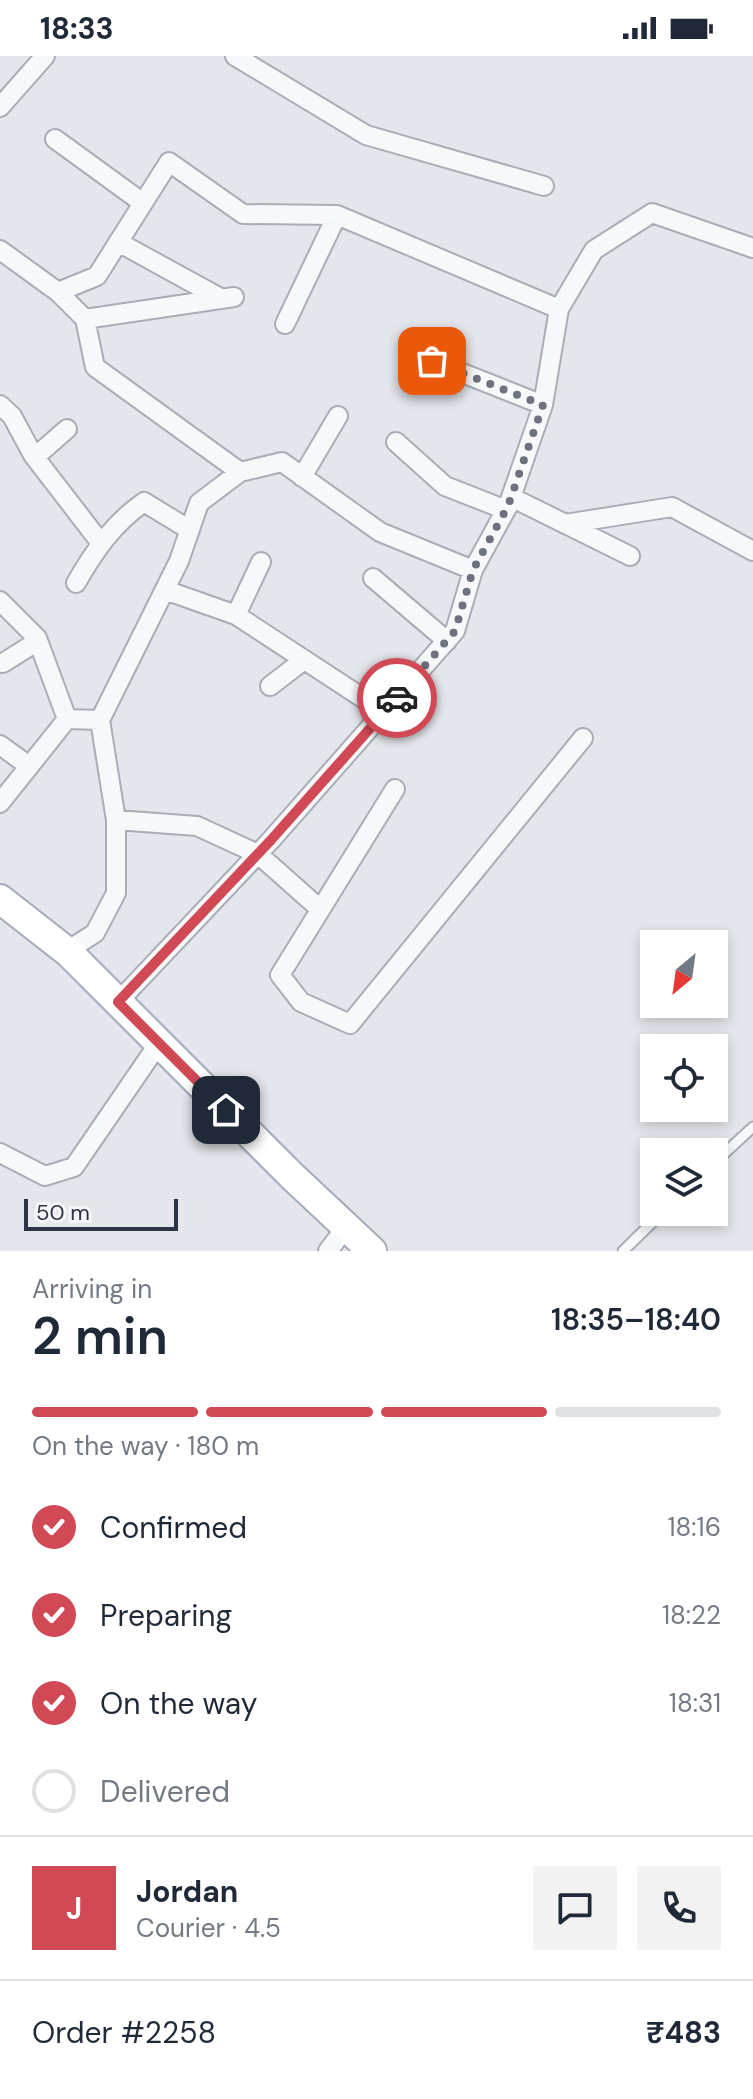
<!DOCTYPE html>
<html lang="en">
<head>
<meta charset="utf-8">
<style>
	body { margin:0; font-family:"DM Sans",sans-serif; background:#f2f2f3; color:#1f2937; height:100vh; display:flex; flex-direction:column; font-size:30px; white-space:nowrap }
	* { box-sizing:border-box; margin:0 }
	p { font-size:26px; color:#747a83 }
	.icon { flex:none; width:44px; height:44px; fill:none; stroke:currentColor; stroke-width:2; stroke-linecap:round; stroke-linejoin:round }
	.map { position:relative; height:1195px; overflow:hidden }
	.panel { display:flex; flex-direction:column; background:#fff; flex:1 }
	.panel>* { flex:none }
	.needle { width:52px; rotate:209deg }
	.tools { position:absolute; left:640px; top:874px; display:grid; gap:16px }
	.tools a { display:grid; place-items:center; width:88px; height:88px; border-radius:0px; background:#fff; box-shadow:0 4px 12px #0003; font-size:40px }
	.scale { position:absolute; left:24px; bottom:20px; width:154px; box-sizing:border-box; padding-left:8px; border:4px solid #2b3345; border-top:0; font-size:22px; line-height:28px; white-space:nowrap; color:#2b3345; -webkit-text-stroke:6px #f4f6f9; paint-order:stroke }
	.pin { position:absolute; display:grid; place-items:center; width:68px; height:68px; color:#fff; margin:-34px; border-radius:16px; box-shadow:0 4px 12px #0006 }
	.courier { position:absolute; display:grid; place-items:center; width:80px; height:80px; margin:-40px; border:6px solid #d04955; border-radius:50%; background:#fff; color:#222; box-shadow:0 2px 10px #0007 }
	.summary em { font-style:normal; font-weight:600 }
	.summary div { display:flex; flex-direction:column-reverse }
	.summary { display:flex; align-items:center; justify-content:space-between; height:136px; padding:0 32px }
	h1 { font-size:52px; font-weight:600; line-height:60px }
	.bar { display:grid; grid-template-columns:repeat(4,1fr); gap:12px 8px; align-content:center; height:96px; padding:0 32px }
	.bar i { height:10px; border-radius:6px; background:#e0e1e3 }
	.bar .selected { background:#d04955 }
	.bar p { grid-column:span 4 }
	.line { display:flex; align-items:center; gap:20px; padding:0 32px; border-top:2px solid #e0e1e3 }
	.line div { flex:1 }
	.round { display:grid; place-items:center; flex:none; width:84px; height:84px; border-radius:0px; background:#f2f2f3 }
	ol { padding:0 32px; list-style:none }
	li { display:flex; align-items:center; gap:24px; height:88px }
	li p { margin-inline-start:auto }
	li .icon { padding:8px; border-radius:50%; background:#d04955; color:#fff; stroke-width:4 }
	li:last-child { color:#747a83 }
	li i { width:44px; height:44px; border:4px solid #e0e1e3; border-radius:50% }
	.status { display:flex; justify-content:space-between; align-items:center; height:56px; padding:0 40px; background:#fff; direction:ltr }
	.status svg { height:22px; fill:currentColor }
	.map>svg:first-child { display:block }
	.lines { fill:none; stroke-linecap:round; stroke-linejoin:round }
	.service-casing { stroke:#a9adb7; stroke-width:13 }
	.minor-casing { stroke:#a9adb7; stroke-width:22 }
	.primary-casing { stroke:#a3aab8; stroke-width:32 }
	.service { stroke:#f7f8fa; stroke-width:9 }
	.minor { stroke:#f7f8fa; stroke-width:18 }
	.primary { stroke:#fff; stroke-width:28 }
	.done { stroke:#6c727f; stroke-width:8; stroke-dasharray:0 14.4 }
	.route { stroke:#d04955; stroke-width:10 }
</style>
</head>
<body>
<div class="status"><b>18:33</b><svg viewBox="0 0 49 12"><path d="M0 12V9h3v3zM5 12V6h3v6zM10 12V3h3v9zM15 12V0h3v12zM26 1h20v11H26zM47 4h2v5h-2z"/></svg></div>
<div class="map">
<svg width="753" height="1195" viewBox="0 0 753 1195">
	<rect width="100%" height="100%" fill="#e4e6ec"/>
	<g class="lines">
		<g class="service-casing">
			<path id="service" d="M714 1107 753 1071
				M623 1195 663 1156"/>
		</g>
		<g class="minor-casing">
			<path id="minor" d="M235 0 366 79 544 130
				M0 51 45 0
				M55 83 143 147
				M118 186 222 243
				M0 194 58 236 97 220 169 106 243 158 337 159 559 253
				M58 236 85 263 95 311 240 416
				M85 263 234 241
				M285 268 337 159
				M432 305 543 349
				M0 349 12 360 33 399 100 486
				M396 386 445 430 506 454
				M35 401 67 373
				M302 421 338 360
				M511 441 630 500
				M565 468 672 451 753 495
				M373 522 447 585
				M76 527C95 494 113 468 144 446L190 474
				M165 534 236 559 384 656
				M0 545 37 582 67 663 0 747
				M236 559 261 506
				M3 607 38 585
				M270 630 304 604
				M67 663 100 664 179 505 199 447 240 416 282 406 380 476 473 514
				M0 689 29 710
				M395 733 280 919 301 946 350 968 583 682
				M116 764 197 770 258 798 320 853
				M67 895 95 877 116 837V764L100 664
				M118 946 271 784 455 575 473 514 508 450 543 349 559 253 594 194 652 157 753 192
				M0 1097 45 1120 74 1111 159 987
				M328 1195 346 1171"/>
		</g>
		<g class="primary-casing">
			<path id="primary" d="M0 843 69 897 292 1120 372 1195"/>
		</g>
		<use href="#service" class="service"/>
		<use href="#minor" class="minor"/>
		<use href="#primary" class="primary"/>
	</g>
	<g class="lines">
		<path class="done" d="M397 642 455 575 473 514 508 450 543 349 432 305"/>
		<path class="route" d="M226 1054 118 946 271 784 397 642"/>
	</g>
</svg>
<div class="tools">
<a><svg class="needle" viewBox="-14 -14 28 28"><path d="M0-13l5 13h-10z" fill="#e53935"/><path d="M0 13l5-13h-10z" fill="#747a83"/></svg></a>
<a><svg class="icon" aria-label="locate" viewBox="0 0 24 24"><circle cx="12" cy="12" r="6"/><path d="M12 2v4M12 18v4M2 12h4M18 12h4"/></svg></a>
<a><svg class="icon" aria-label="layers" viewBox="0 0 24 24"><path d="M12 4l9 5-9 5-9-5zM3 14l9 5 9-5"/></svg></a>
</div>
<div class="scale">50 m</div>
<div class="pin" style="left:432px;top:305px;background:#ea580c"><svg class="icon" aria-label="bag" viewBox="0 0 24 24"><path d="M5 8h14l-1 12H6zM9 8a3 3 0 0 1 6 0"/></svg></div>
<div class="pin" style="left:226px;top:1054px;background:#1f2937"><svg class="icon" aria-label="home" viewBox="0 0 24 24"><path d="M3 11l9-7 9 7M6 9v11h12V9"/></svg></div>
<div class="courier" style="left:397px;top:642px"><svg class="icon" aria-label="car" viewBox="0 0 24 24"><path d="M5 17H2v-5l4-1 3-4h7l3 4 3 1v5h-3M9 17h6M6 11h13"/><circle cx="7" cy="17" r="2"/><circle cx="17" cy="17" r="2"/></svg></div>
</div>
<section class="panel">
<div class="summary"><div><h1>2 min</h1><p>Arriving in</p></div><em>18:35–18:40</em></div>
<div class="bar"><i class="selected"></i><i class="selected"></i><i class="selected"></i><i></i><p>On the way · 180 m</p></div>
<ol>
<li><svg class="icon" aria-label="check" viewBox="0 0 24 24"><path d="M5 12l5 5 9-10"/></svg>Confirmed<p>18:16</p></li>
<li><svg class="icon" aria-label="check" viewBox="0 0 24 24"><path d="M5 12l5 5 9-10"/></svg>Preparing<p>18:22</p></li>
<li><svg class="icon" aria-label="check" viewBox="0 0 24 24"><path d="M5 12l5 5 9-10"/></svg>On the way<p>18:31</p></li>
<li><i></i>Delivered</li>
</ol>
<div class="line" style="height:144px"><b class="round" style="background:#d04955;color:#fff">J</b><div><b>Jordan</b><p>Courier · 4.5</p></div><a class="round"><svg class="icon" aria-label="chat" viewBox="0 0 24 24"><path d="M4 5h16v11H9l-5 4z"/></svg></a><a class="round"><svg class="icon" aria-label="phone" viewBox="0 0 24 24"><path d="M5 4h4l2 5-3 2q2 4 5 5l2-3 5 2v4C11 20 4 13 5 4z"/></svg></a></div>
<div class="line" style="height:104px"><div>Order #2258</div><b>₹483</b></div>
</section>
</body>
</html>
